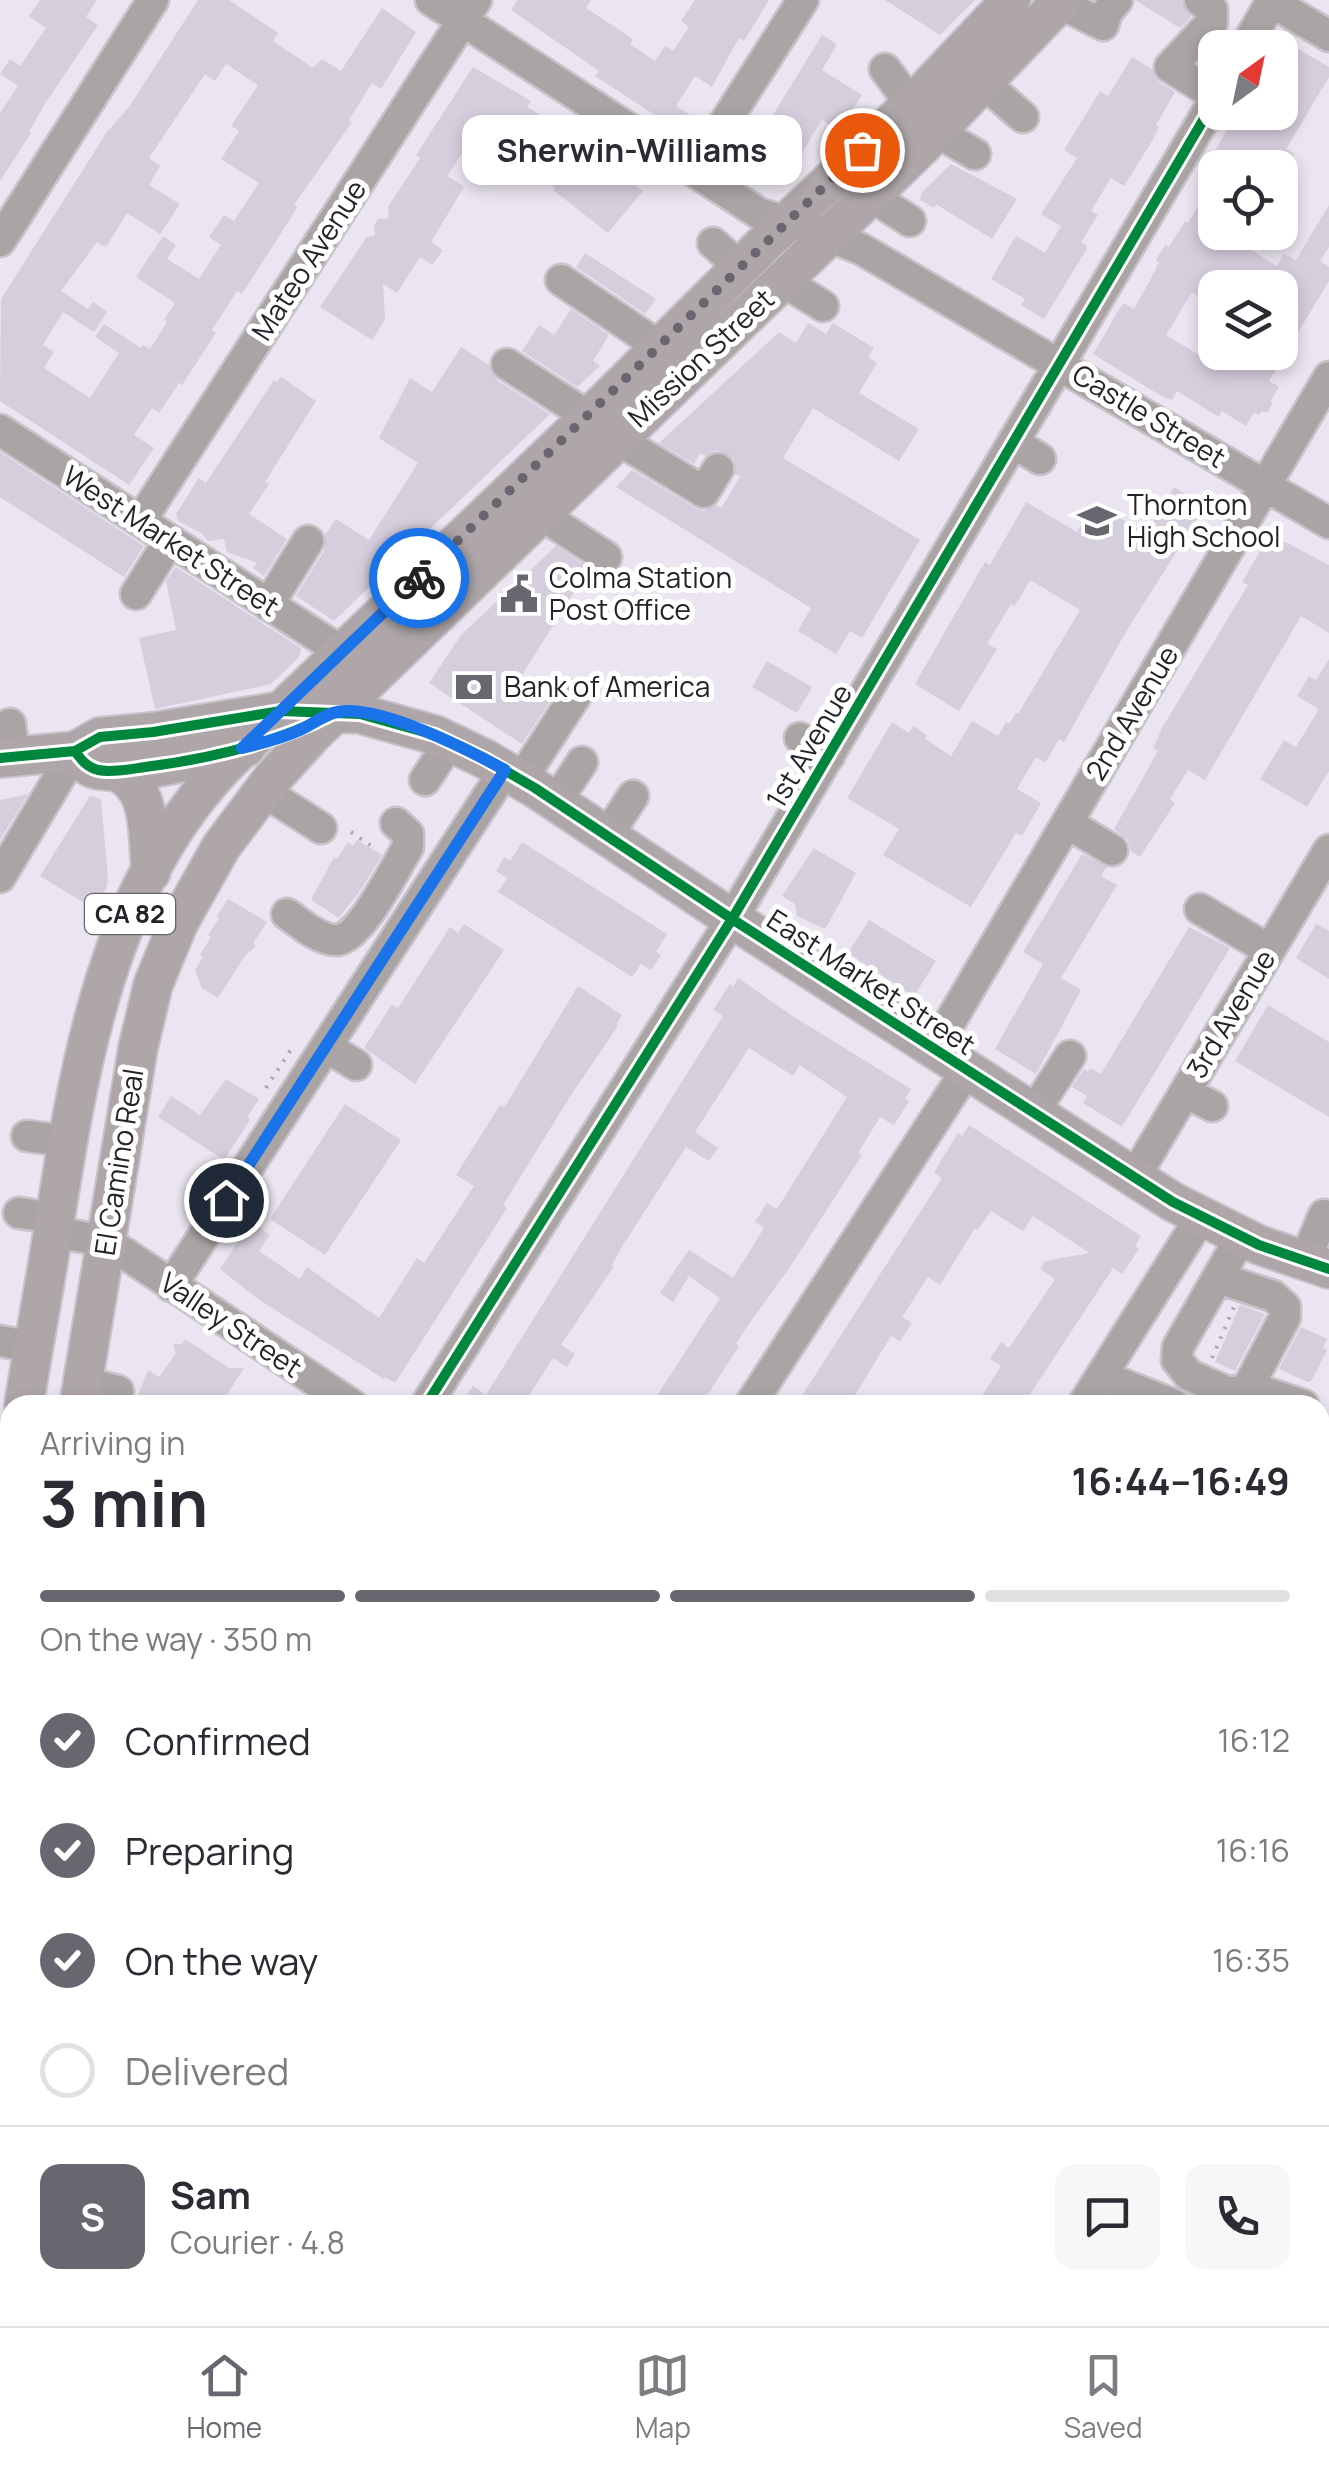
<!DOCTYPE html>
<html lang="en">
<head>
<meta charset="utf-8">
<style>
	body { margin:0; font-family:Manrope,sans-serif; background:#f7f7f7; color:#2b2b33; height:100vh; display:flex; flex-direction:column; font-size:38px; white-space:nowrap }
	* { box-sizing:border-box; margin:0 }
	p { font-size:32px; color:#7c7c81 }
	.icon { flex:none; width:55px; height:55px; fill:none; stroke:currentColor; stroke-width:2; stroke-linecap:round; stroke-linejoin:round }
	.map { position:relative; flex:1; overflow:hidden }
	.panel { position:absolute; left:0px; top:1395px; width:1330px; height:932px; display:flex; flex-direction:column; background:#fff; border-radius:30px 30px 0 0; box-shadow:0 5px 15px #0003 }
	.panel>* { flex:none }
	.needle { width:65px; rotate:33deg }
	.fabs { position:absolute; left:1198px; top:30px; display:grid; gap:20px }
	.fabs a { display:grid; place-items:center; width:100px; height:100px; border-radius:20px; background:#fff; box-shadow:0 5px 15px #0003; font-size:50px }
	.pin { position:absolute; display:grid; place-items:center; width:85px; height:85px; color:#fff; margin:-42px; border:5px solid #fff; border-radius:50%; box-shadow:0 2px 10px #0007 }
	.courier { position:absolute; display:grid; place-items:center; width:100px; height:100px; margin:-50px; border:8px solid #1a73e8; border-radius:50%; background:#fff; color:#222; box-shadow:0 2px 12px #0007 }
	.bubble { position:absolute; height:70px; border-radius:20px; background:#fff; box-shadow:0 5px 15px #0003; font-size:32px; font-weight:700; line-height:70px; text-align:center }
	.head em { font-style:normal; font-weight:700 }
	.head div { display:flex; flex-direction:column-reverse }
	.head { display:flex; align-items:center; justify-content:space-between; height:170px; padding:0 40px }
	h1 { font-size:65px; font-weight:700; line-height:75px }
	.bar { display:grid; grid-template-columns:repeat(4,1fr); gap:15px 10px; align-content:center; height:120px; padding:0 40px }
	.bar i { height:12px; border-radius:8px; background:#e1e1e2 }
	.bar .selected { background:#6a666f }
	.bar p { grid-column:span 4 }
	.line { display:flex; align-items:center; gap:25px; padding:0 40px; border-top:2px solid #e1e1e2 }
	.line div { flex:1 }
	.round { display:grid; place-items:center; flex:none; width:105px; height:105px; border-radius:20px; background:#f7f7f7 }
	ol { padding:0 40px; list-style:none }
	li { display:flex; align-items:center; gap:30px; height:110px }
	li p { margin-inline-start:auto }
	li .icon { padding:10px; border-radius:50%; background:#6a666f; color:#fff; stroke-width:4 }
	li:last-child { color:#7c7c81 }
	li i { width:55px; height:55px; border:5px solid #e1e1e2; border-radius:50% }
	.tab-bar { display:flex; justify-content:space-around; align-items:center; height:140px; border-top:2px solid #e1e1e2; background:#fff; font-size:28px; color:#7c7c81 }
	.tab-bar a { display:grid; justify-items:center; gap:5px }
	.tab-bar .selected { color:#6a666f }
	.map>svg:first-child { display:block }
	.building { fill:#d5cedd; fill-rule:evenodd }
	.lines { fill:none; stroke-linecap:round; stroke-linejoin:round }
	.minor-casing { stroke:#c7c3cb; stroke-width:35 }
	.major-casing { stroke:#c7c3cb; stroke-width:42 }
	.path { stroke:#aea9aa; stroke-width:4; stroke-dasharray:2.5 8; stroke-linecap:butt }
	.minor { stroke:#aba4a4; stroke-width:30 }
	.major { stroke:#aea6a9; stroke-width:38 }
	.cycleway-casing { stroke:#fff; stroke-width:16 }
	.cycleway { stroke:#00873e; stroke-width:10 }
	.done { stroke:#6a666f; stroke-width:10; stroke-dasharray:0 18 }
	.route { stroke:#1a73e8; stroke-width:12 }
	.labels { text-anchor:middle; stroke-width:10; stroke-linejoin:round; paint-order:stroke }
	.shield { fill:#fff; stroke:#666469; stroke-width:2.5 }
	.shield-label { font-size:25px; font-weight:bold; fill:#252229 }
	.street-label { font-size:28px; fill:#252229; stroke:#fff }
	.poi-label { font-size:28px; fill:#252229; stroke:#fff; text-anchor:start }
</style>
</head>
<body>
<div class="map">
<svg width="1329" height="2326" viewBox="0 0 1329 2326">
	<rect width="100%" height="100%" fill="#eae5f0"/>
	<path class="building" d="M40 0H97L86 17 98 25 46 102 29 132 31 133 0 181V113L18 86 0 74 10 59 20 66 46 28 29 16Z
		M198 0H229L278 33 273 41 313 68 322 59 341 71 382 8 416 32 381 89 372 83 349 120 352 122 294 205 297 207 292 216 242 294 237 291 212 330 216 333 182 385 179 383 159 413 152 408 134 435 154 448 129 485 0 401 1 299 107 132 129 107ZM226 64 258 85 231 126 239 131 221 159 259 183 234 221 224 215 209 237 221 245 199 279 167 259 176 245 163 236 136 277 175 303 164 320 167 322 150 349 143 345 141 348 104 324 95 337 119 353 90 398 44 368 54 352 43 345 63 312 94 332 107 312 93 302 88 309 61 291 97 242 106 247 127 213 160 234 180 204 149 185 160 166 149 158 205 74 215 81Z
		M518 0H591L586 8 633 39 630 44 655 61 665 46 673 51 689 27 681 21 695 0H769L744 41 739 38 712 87 695 76 676 106 692 116 681 132 595 76 599 71 511 10Z
		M885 0H975L940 35Z
		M1135 0H1181L1191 17 1180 28Z
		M822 35 837 44 822 70 862 95 840 131 822 120 787 177 767 165 762 172 744 162Z
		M1280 38 1329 67V77L1286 149 1294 154 1286 168H1228L1211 157 1238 112H1280Z
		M1132 57 1152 69 1159 82 1175 92 1156 125 1159 127 1152 141 1124 186 1111 178 1091 211 1098 215 1081 242 1087 246 1086 250 1044 319 1021 305 1025 299 991 279 1016 236 1045 253 1061 226 1041 214 1077 158 1064 150 1100 91 1108 96Z
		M473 67 531 101 527 107 582 140 579 144 604 166 606 163 643 191 608 233 553 190 555 188 533 173 541 161 482 123 447 176 464 187 431 242 443 250 432 265 420 257 397 293 383 284 385 320 372 340 320 307 366 238 375 235 374 226 378 219 389 218 388 207 420 158 416 155Z
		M951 164 1017 199 992 239 936 204 934 208 920 200 922 192Z
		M1215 178V232H1255L1246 247 1277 266 1284 254 1296 260 1329 205V247L1320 261 1329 267V281L1269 381 1279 387 1271 400 1272 404 1268 412H1261L1259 415 1254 412 1246 426 1222 411 1219 417 1177 391 1172 400 1163 397 1093 354 1123 303 1134 309 1155 271 1159 262 1156 260 1165 245 1169 247 1185 221 1188 223ZM1211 280 1222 288H1280V352H1215L1211 346 1204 358 1166 335 1192 292 1200 298Z
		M585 253 656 299 645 314 576 267Z
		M571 309 609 335 593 361 600 366 577 387 522 351 539 325 554 335Z
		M808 323 826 334 833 323 874 348 868 357 877 363 859 393 919 429 899 461 813 408 783 458 920 540 862 638 850 631 836 654 798 631 811 608 616 487 632 470 695 508 704 511 716 505 721 508 740 477 735 474 734 459 717 450 705 456 700 453 694 464 659 443 779 332 796 343Z
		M461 347 489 365 497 380 550 414 334 621 296 596 324 551 325 535 336 519 369 540 418 463 379 438 410 378 432 392Z
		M281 377 316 401 265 482 269 484 249 514 287 539 264 576 253 568 257 563 227 552 224 539 208 541 201 533 178 521 176 514 199 478 206 483 274 380 277 382Z
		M0 452 144 546 124 577 0 497Z
		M1174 487 1205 507 1127 630 1064 742 1059 739 1045 763 1036 757 1017 789 1041 803 1022 836 1016 833 971 907 883 855 899 829 847 798 892 722 909 733 913 726 927 735 925 739 951 756 972 721 998 736 1006 722 1009 724 1016 713 1018 714 1080 610 1030 580 1015 606 1011 604 987 644 997 649 959 711 915 684 985 562 990 565 1026 502 1077 532 1094 503 1146 533Z
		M1270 534 1329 565V633L1301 616 1205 780 1188 770 1170 799 1175 803 1140 857 1131 851 1128 840 1114 829 1158 751 1153 748 1162 728 1248 585 1242 582Z
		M556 546 589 568 522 675 554 695 522 744 429 683 461 635Z
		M176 567 302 649 298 658 271 684 155 709 139 638 176 630 166 581Z
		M1329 659V771L1307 807 1260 779 1284 740 1296 747 1319 709 1297 696 1309 676 1316 680Z
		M767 661 812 687 797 713 752 687Z
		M28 794 0 840V800Z
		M90 796 101 799 108 879 106 889 94 909 40 876Z
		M357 840 382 855 360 891 339 918 311 900 334 857 337 859 348 842 353 846Z
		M522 842 667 934 656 952 661 955 651 970 641 964 632 977 498 892 507 878 496 871 504 857 510 861Z
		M814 848 856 873 825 929 797 916 795 904 782 896Z
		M1082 854 1107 867 1101 876 1117 885 1061 978 1081 990 1036 1074 995 1049 1043 964 1023 952Z
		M228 899 267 922 254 942 255 947 245 956 218 998 202 988 195 970 203 957 200 955 211 937 208 935 219 918 217 916Z
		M869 920 936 961 914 996 848 953Z
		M464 924 504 950 415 1084 364 1048 392 1004 398 1008 450 927 458 933Z
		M1316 924 1329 931V979L1296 958Z
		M1189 927 1230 948 1122 1127 1083 1103 1087 1096 1072 1087 1084 1069 1088 1072 1090 1068 1101 1074Z
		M738 978 794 1017 911 1089 905 1098 909 1101 894 1125 880 1117 858 1153 862 1155 788 1270 748 1325 736 1344 739 1346 701 1405H651L720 1298 689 1276 673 1302 660 1293 677 1267 689 1250 733 1278 764 1228 755 1222 767 1203 777 1209 847 1097 800 1065 793 1076 749 1048 695 1132 718 1148 709 1161 686 1147 623 1245 612 1265 614 1266 561 1345 575 1354 567 1367 553 1358 523 1405H460L473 1386 486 1395 723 1016 713 1010 730 984 733 987Z
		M578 986 622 1015 616 1025 618 1026 571 1095 503 1205 507 1208 395 1383 385 1377 384 1379 258 1299 220 1269 251 1222 270 1235 259 1251 300 1279 307 1267 379 1318 417 1258 424 1263 474 1186 456 1175 500 1105 504 1108Z
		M1268 1005 1329 1042V1117L1235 1061Z
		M226 1079 259 1099 247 1117 250 1120 224 1160 158 1117 171 1096 200 1115Z
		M345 1104 401 1140 325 1255 270 1219Z
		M969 1125 1141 1236 1135 1246 1139 1249 1122 1274 1113 1268 1023 1405H976L1001 1366 990 1359 1001 1342 1009 1348 1055 1279 1040 1269 1045 1261 1090 1253 1033 1216 1023 1231 991 1211 978 1230 975 1228 940 1285 928 1277 902 1317 912 1323 900 1341 891 1336 849 1405H796L942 1178 934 1173 942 1159 958 1133 962 1136Z
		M1240 1305 1265 1314 1235 1371 1215 1362Z
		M1301 1327 1327 1339 1323 1348 1327 1350 1312 1380 1308 1382 1279 1369Z
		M185 1339 229 1368H244L226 1396 198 1405H134L148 1370 159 1377 176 1353 173 1344H182Z"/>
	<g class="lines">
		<g class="minor-casing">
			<path id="minor" d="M431 0 760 214 809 228 861 249 1329 523
				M1200 0 1212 10V22L1170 67 1215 95
				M1269 0 1329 36
				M1060 3 1103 25 1107 12 1117 0
				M1245 48 1271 2
				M885 69 911 104
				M985 84 1023 117
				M937 132 975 154
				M694 171 803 0
				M871 196 910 221
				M0 241 153 0
				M713 243 740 267
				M561 280 660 347
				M783 281 823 306
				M507 364 589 417
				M0 430 342 652
				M616 438 704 492 718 469
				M1014 443 1040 459
				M542 515 606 557
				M141 520 476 0
				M136 594 170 540
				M268 605 308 541
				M10 724 14 755
				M800 738 829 756
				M425 780 450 742
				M521 780 576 695
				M263 791 321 828
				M556 802 582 762
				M1067 823 1112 850
				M607 836 633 796
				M0 877 75 751
				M1200 909 1269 950
				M287 914C300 923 319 940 336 940 360 940 395 868 408 847V834L396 823
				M327 1047 356 1065
				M934 1049 1329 377
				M1185 1092 1212 1106
				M1033 1113 1070 1056
				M27 1136 67 1141
				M1134 1178 1329 850
				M19 1213 55 1218
				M53 1232 106 1241 352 1405
				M1241 1237 1178 1347 1177 1360 1189 1375 1227 1392 1258 1390 1303 1405
				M1304 1262 1324 1215
				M1218 1278 1273 1296 1285 1307V1317L1246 1391
				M171 1286 505 770
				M0 1341 33 1347
				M1102 1376 1174 1405
				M82 1382 118 1391
				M426 1405 732 919 1215 100
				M750 1405 967 1070
				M1083 1405 1201 1217
				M0 1895 10 1901
				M1320 1897 1329 1921
				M0 2168 10 2174
				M1320 2193 1329 2190
				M231 2318 244 2326
				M672 2318 687 2326
				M1201 2318 1205 2326
				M1241 2318 1244 2326
				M893 2326 898 2318"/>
		</g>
		<g class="major-casing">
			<path id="major" d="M75 751C81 760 87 768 99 770 135 777 209 756 246 747
				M0 758 75 751 100 737 153 732 281 711 360 714 435 735 485 759 535 788 732 919 1173 1202 1259 1245 1329 1269
				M113 770C154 786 147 835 151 872
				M24 1405C33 1347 44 1290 53 1232 79 1067 106 886 229 761L606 401 765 243 920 96 1011 0
				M79 1405 138 1048 153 985 178 924 221 847 272 779 312 735 922 146 1062 0
				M0 1549 10 1488
				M1320 1608 1329 1582
				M0 1876 10 1816
				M1102 2326 1103 2318"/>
		</g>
		<path class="path" d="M351 832 376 849
			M266 1088 294 1045
			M1212 1358 1234 1307"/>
		<use href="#minor" class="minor"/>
		<use href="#major" class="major"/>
		<g class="cycleway-casing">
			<path id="cycleway" d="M75 751C81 760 87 767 98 770 112 773 131 769 145 767 209 759 274 744 332 714
				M0 758 75 751 100 737 153 732 281 711 360 714 435 735 485 759 535 788 732 919 1173 1202 1259 1245 1329 1269
				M426 1405 732 919 1215 100"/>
		</g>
		<use href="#cycleway" class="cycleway"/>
	</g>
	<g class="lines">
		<path class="done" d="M419 578 862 150"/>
		<path class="route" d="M226 1200 505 770C469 750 379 704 337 712 325 714 313 724 302 729 283 738 263 743 242 748L419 578"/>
	</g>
	<defs>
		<g id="school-bare" transform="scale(3)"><path d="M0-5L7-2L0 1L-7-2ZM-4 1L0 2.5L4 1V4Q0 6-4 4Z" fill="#6a666f" stroke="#fff" stroke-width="2.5" paint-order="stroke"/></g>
		<g id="civic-bare" transform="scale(3)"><path d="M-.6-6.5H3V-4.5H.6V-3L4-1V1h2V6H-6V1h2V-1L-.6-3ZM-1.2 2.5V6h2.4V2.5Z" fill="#6a666f" stroke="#fff" stroke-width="2.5" paint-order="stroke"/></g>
		<g id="bank-bare" transform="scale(3)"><path d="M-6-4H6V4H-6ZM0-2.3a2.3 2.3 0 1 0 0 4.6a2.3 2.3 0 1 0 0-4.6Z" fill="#6a666f" stroke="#fff" stroke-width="2.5" paint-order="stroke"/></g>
	</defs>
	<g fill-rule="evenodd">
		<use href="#school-bare" x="1097" y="521"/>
		<use href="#civic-bare" x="519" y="594"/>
		<use href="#bank-bare" x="474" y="687"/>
	</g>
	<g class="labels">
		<rect class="shield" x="85" y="894" width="90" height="40" rx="8"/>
		<g class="shield-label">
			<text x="130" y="923">CA 82</text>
		</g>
		<g class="street-label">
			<text transform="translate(309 260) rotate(-57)" y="10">Mateo Avenue</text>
			<text transform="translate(701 358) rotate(-43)" y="10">Mission Street</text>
			<text transform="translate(1149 416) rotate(31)" y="10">Castle Street</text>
			<text transform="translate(171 541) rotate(33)" y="10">West Market Street</text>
			<text transform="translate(1132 713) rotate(-59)" y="10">2nd Avenue</text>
			<text transform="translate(809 746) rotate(-59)" y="10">1st Avenue</text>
			<text transform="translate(871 982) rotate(33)" y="10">East Market Street</text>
			<text transform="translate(1231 1014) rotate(-59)" y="10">3rd Avenue</text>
			<text transform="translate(119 1162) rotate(-81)" y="10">El Camino Real</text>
			<text transform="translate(231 1325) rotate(34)" y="10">Valley Street</text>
		</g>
		<g class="poi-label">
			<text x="1127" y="515">Thornton<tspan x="1127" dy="32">High School</tspan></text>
			<text x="549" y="588">Colma Station<tspan x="549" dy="32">Post Office</tspan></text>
			<text x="504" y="697">Bank of America</text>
		</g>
	</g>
</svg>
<div class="fabs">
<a><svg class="needle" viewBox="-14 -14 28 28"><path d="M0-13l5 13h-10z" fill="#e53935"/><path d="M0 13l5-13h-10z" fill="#7c7c81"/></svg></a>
<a><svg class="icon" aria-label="locate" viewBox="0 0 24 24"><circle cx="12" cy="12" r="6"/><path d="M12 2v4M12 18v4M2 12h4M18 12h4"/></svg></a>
<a><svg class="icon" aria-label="layers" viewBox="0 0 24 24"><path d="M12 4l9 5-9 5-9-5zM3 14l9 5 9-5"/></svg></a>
</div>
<div class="pin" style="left:862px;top:150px;background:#ea580c"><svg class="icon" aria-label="bag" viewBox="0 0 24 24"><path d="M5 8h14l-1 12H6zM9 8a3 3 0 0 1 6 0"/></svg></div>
<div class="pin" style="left:226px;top:1200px;background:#1f2937"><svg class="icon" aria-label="home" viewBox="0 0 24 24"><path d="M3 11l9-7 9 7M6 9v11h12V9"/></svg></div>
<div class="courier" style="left:419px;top:578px"><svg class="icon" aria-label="bike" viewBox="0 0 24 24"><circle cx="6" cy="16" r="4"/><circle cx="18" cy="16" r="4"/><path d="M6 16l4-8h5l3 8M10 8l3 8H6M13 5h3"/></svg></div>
<div class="bubble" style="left:462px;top:115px;width:340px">Sherwin-Williams</div>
<section class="panel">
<div class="head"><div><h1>3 min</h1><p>Arriving in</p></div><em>16:44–16:49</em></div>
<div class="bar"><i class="selected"></i><i class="selected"></i><i class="selected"></i><i></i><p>On the way · 350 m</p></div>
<ol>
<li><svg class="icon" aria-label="check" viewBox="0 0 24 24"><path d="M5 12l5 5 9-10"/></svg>Confirmed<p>16:12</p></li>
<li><svg class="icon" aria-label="check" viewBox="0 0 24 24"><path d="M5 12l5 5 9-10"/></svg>Preparing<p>16:16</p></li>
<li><svg class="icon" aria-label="check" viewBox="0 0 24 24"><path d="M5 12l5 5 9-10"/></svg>On the way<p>16:35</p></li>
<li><i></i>Delivered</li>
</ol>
<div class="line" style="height:180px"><b class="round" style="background:#6a666f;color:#fff">S</b><div><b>Sam</b><p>Courier · 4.8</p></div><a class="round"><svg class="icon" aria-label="chat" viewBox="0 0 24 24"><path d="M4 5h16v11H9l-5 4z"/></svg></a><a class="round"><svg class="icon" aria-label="phone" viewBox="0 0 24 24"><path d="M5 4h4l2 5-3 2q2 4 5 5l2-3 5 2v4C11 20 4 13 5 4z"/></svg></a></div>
</section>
</div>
<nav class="tab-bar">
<a class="selected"><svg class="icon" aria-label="home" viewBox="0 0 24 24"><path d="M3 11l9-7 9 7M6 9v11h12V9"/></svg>Home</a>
<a><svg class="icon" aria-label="map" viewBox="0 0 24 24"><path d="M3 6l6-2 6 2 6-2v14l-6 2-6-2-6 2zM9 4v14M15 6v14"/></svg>Map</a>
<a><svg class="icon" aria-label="saved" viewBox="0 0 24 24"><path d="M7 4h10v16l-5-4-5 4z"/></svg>Saved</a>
</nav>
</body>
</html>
